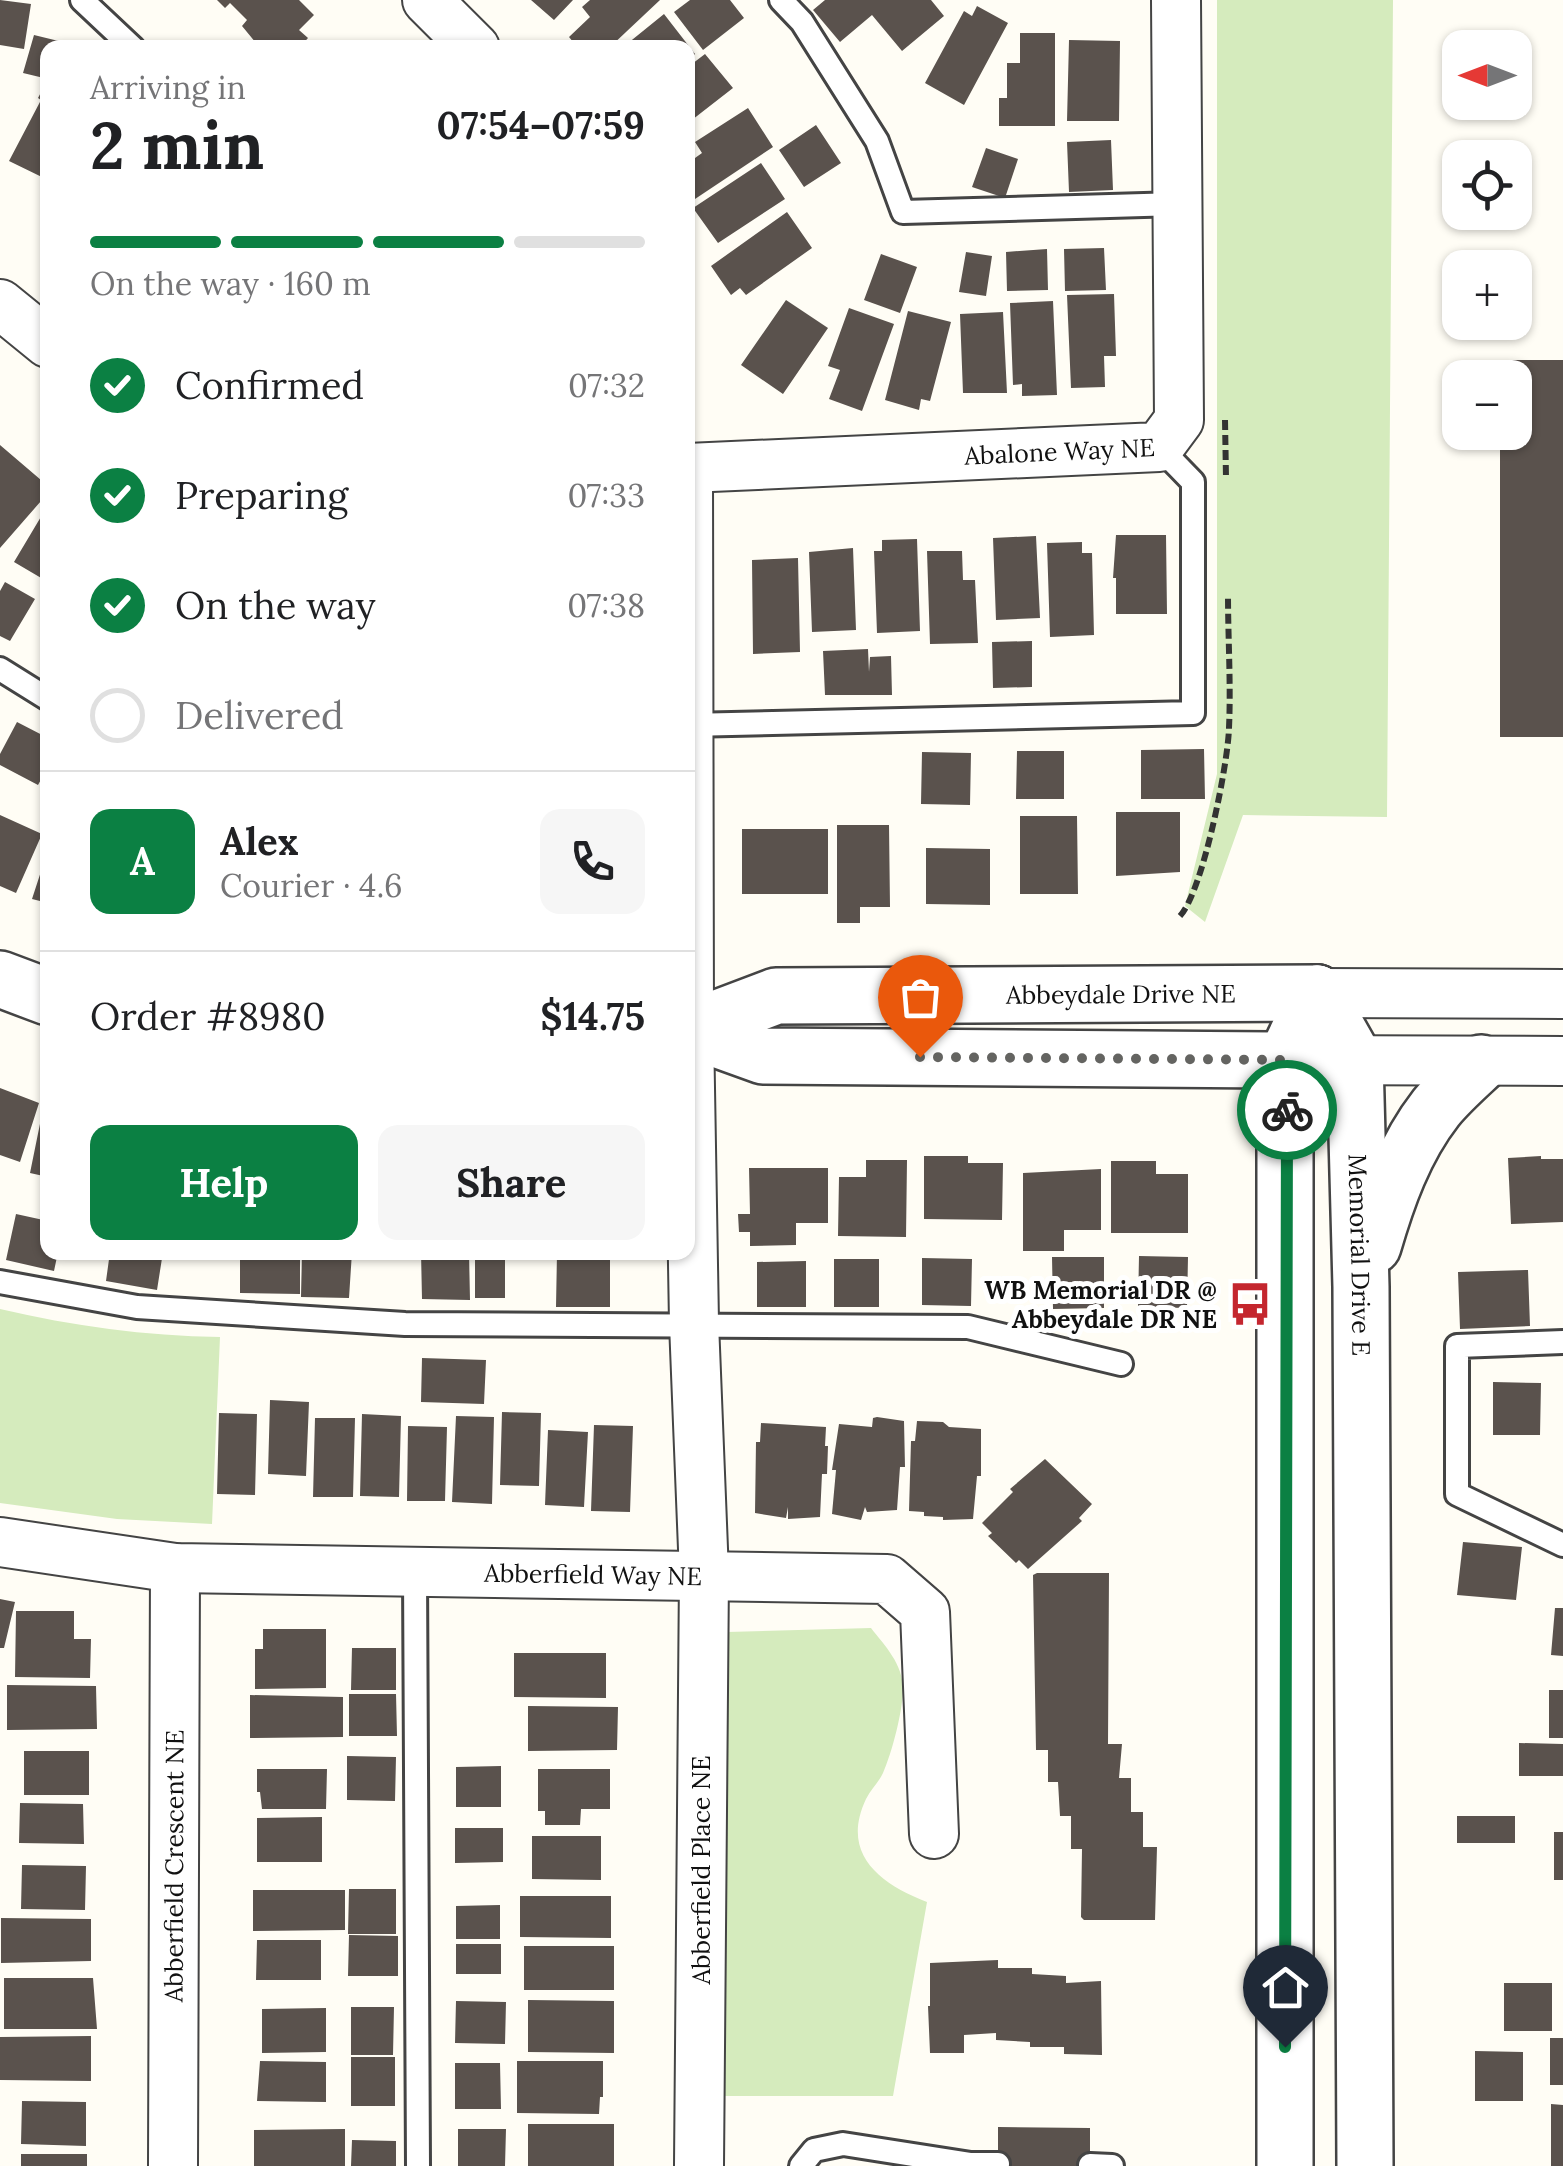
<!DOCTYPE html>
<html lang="en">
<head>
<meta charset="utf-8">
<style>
	body { margin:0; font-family:Lora,serif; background:#f6f6f6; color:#202124; height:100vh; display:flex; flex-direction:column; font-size:38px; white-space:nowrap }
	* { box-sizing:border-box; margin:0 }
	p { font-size:32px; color:#757577 }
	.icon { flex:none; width:55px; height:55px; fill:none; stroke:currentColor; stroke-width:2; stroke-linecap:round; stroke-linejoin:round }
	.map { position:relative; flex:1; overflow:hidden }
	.drawer { position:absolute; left:40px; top:40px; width:655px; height:1220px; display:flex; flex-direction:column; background:#fff; border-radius:20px; box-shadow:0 2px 8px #0004 }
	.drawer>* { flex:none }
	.needle { width:65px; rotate:270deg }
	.tools { position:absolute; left:1442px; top:30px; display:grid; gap:20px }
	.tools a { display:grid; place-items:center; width:90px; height:90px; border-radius:20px; background:#fff; box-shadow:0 2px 8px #0004; font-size:50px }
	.pin { position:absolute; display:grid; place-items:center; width:85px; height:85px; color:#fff; margin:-102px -42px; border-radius:50% 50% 50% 0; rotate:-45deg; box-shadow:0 0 10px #0007 }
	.pin .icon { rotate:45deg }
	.courier { position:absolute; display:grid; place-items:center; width:100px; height:100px; margin:-50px; border:8px solid #0b8043; border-radius:50%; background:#fff; color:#222; box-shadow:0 2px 12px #0007 }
	.overview em { font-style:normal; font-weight:800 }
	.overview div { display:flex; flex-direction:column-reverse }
	.overview { display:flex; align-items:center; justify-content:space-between; height:170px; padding:0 50px }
	h1 { font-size:65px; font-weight:800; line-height:75px }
	.bar { display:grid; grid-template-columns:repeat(4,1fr); gap:15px 10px; align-content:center; height:120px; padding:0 50px }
	.bar i { height:12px; border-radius:8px; background:#e0e0e0 }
	.bar .current { background:#0b8043 }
	.bar p { grid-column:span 4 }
	.line { display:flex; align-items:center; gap:25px; padding:0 50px; border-top:2px solid #e0e0e0 }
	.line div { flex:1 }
	.round { display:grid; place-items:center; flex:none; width:105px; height:105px; border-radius:20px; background:#f6f6f6 }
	ol { padding:0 50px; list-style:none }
	li { display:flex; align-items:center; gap:30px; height:110px }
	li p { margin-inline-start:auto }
	li .icon { padding:10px; border-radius:50%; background:#0b8043; color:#fff; stroke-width:4 }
	li:last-child { color:#757577 }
	li i { width:55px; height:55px; border:5px solid #e0e0e0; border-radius:50% }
	.button { display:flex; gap:20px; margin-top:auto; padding:20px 50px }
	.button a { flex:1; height:115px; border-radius:20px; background:#0b8043; color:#fff; font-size:40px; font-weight:800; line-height:115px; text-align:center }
	.button a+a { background:#f6f6f6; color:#202124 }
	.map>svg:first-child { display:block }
	.green { fill:#d5ebbd }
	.building { fill:#5a524d }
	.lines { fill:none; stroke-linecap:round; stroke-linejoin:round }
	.service-casing { stroke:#444; stroke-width:28 }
	.minor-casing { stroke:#444; stroke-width:52 }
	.tertiary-casing { stroke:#444; stroke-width:60 }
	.path { stroke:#333; stroke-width:6; stroke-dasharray:10 5; stroke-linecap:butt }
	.service { stroke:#fff; stroke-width:22 }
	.minor { stroke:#fff; stroke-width:48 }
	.tertiary { stroke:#fff; stroke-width:55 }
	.done { stroke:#646461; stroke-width:10; stroke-dasharray:0 18 }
	.route { stroke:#0b8043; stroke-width:12 }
	.labels { text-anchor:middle; stroke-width:10; stroke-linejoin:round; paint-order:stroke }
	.street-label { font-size:25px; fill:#111; stroke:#fff }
	.poi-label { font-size:25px; font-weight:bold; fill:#111; stroke:#fff; text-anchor:end }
</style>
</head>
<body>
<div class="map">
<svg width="1563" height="2166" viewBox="0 0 1563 2166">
	<rect width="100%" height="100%" fill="#fffdf5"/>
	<path class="green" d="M1217 0H1393L1387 817 1243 815 1205 922 1185 906 1217 774Z
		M0 1309C73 1326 145 1336 220 1337L212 1524 117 1519 0 1503Z
		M871 1628C885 1646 903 1664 903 1689 903 1710 892 1753 883 1773 879 1782 871 1789 866 1799 840 1854 880 1884 927 1902L893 2096H725L727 1632Z"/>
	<path class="building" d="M0 0 31 4 24 49 0 45Z
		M217 0H299L314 15 299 30 308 38 299 48H260L242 26 247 20 230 3 225 8Z
		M531 0H573L554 20Z
		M590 0H660L609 48H578L569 37 590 17 582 7Z
		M690 0H730L744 18 703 50 674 12Z
		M825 0H931L944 16 902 51 872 15 840 42 813 10Z
		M977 6 1008 23 964 105 925 83 964 11 972 16Z
		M664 14 695 54 688 60V48H622Z
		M1020 33H1055V126H999V98H1007V63H1020Z
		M34 35 79 46V48H48V79L23 73Z
		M1069 40 1120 41 1119 121H1067Z
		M705 54 733 88 688 123V67Z
		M48 79V180L9 161 41 100 38 98Z
		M748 108 773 147 695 199 688 187V163L702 153 695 142Z
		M816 125 841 163 804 187 779 150Z
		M1111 140 1113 190 1069 192 1067 142Z
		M986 148 1018 159 1005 198 972 187Z
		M761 163 785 199 718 243 693 208Z
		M787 212 812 248 746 295 740 288 731 295 711 266Z
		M1104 248 1106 290 1065 291 1064 249Z
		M1047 249 1048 290 1007 291 1006 252Z
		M966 252 992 256 986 296 959 292Z
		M881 254 917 267 900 313 864 300Z
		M1114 294 1116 356H1104L1105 387 1071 388 1067 295Z
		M786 300 828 328 783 394 741 365Z
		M1053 301 1057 395 1022 396V384L1013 385 1010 303Z
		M849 308 894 324 862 411 829 399 840 370 828 366Z
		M908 311 951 322 930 401 921 399 919 410 885 400Z
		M1003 312 1007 393H963L960 314Z
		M1500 360H1563V737H1500V432H1515V378H1500Z
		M0 445 48 486V493L0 548Z
		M48 505V582L14 562Z
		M1116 535H1166L1167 614H1116V578H1113Z
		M1036 536 1040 618 996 620 993 538Z
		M917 539 920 631 877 633 874 551H882V540Z
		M1082 542V553H1092L1094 635 1050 637 1047 543Z
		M853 548 856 630 812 632 809 552Z
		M927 551H962L963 580H975L978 643 930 644Z
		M798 558 800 652 753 654 752 560Z
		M5 582 35 599 10 641 0 636V591Z
		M1032 641V687L993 688 992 642Z
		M868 649 869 672 870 657 891 656 892 695H825L823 651Z
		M17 722 48 738V767L38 785 0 765V754Z
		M1204 749 1205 799H1141V750Z
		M1017 751H1064V799H1016Z
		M922 752 971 753 970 805 921 804Z
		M1116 812H1180V872L1116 876Z
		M0 815 42 834 16 893 0 886Z
		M1020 816H1077L1078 894H1020Z
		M837 825H889L890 907H860V923H837Z
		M742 829H828V894H742Z
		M926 848 990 849V905L926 904Z
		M48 850V903L32 899Z
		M0 1088 39 1103 20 1162 0 1155Z
		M42 1114 48 1115V1177L30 1173Z
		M924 1156H968V1163H1003L1002 1220 924 1219Z
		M1541 1156V1159H1563V1222L1511 1224 1508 1158Z
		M866 1160H907L906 1237 838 1236 839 1177H866Z
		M1111 1161H1156V1174H1188V1233H1111Z
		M749 1168H828V1223H796V1245L750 1246V1232H739L738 1214H750Z
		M1101 1169V1230H1064V1251H1023V1173Z
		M16 1214 48 1221V1252H58L54 1271 6 1260Z
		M110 1252H163L157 1290 106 1281Z
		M240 1252H300V1294L240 1293Z
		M302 1252H352L349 1298 301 1297Z
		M421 1252H469L470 1300 422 1299Z
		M475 1253H505V1298H475Z
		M557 1253H610V1307H556Z
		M1139 1256 1188 1257 1187 1308 1138 1307Z
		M1052 1257H1104V1308L1053 1309Z
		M922 1258 972 1259 971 1306 922 1305Z
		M834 1259H879V1307H834Z
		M806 1261V1307H757V1262Z
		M1528 1270 1530 1326 1460 1329 1458 1272Z
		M422 1358 486 1360 484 1404 421 1402Z
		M1493 1382 1541 1383 1540 1435H1493Z
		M270 1400 309 1402 306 1476 268 1474Z
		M502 1412 541 1413 539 1486 500 1485Z
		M219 1413 257 1414 255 1495 217 1494Z
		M362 1414 401 1416 399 1497 360 1496Z
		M456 1416 494 1417 492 1504 452 1502Z
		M877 1417 904 1421 905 1467H900L897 1510 867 1512 865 1507 861 1520 832 1514 836 1470H832L839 1424 872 1427 873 1418Z
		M315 1418H355L353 1497H313Z
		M917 1421 943 1422 949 1427 981 1429V1476H977L973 1519 943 1520V1517L924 1516V1512L909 1511 911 1441H915Z
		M761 1423 826 1427 825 1446H828L827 1474H822L820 1517 788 1519V1507L786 1518 755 1513 756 1442H760Z
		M594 1425 633 1426 630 1512 591 1511Z
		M408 1426 447 1427 445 1501H407Z
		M548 1430 588 1432 584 1507 545 1505Z
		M1045 1459 1092 1504 1079 1518 1082 1521 1028 1569 1019 1560 1016 1563 988 1536 992 1533 982 1523 1013 1492 1010 1489Z
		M1463 1542 1522 1547 1516 1600 1457 1595Z
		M1037 1573H1109L1108 1744H1122L1119 1778H1131V1812H1143V1847H1157L1155 1920H1084L1081 1917 1082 1849H1071V1816H1060L1058 1782H1048V1750H1036L1033 1575Z
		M0 1599 15 1602 4 1648H0Z
		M1555 1608H1563V1656L1551 1655Z
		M16 1611H74V1639H91L90 1678 15 1677Z
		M263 1629H326V1688L255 1689V1649H263Z
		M352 1648H396V1690H351Z
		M514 1653H606V1698L514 1697Z
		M7 1685 96 1686 97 1729 7 1730Z
		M1549 1690H1563V1738H1549Z
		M349 1694H396L397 1736H349Z
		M250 1695 343 1697V1737L250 1738Z
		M528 1706 618 1707 617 1750 528 1751Z
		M1519 1743 1563 1744V1776H1519Z
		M24 1751H89V1795H24Z
		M347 1756 396 1757 395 1801 347 1800Z
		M501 1766V1807H456V1767Z
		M257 1769H327L326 1809H262L260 1792H257Z
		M538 1769H610V1809H581L580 1825H545V1811H538Z
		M20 1803 83 1804 84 1844 19 1843Z
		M1457 1816H1515V1843H1457Z
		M322 1817V1862H257V1818Z
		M455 1828H503V1862L455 1863Z
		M1554 1832H1563V1880H1554Z
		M532 1836H601V1880L532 1879Z
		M22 1865 86 1866 85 1910 21 1909Z
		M349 1889H396V1934H348Z
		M253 1890H345V1930L253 1931Z
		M520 1896H611V1938L520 1937Z
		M500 1905V1939H456V1906Z
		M1 1918 91 1919V1961L1 1963Z
		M349 1935 398 1936V1976H348Z
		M257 1940H321V1980H256Z
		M456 1944H501V1974H456Z
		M524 1946H614V1990H524Z
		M998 1960V1968H1032V1974L1066 1976V1983L1101 1981 1102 2055 1064 2054V2047H1030V2042L996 2040V2033L964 2035V2053H930L928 2006H930V1963Z
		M4 1978H93L97 2029H4Z
		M1504 1983H1552V2031H1504Z
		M528 2000 614 2001V2053L528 2052Z
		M456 2001 506 2002 505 2044 455 2043Z
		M351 2007H394L393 2055H351Z
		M326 2008V2052L262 2053V2009Z
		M91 2036V2081L0 2080V2037Z
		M1550 2038H1563V2085H1550Z
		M1475 2051 1523 2052V2101H1475Z
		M351 2057H395V2106H351Z
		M260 2061 326 2062V2102L257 2101Z
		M517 2061H603V2097H600L599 2114 517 2113Z
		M455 2063H500L501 2109H455Z
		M22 2101 86 2102V2146L21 2144Z
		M1551 2104 1563 2105V2166H1551Z
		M528 2124H614V2166H528Z
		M998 2127 1090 2128V2166H998Z
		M345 2129V2166H254V2130Z
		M458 2129H506L505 2166H458Z
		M352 2140 396 2141V2166H351Z
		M21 2154H87V2166H21Z"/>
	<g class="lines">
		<g class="service-casing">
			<path id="service" d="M82 0 133 48
				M781 0 802 22 877 141 903 212 1178 204
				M0 669 48 699
				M688 725 1193 713V482L1159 447
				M0 1282 137 1307 405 1324 968 1327 1121 1364
				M1563 1342 1457 1346V1494L1563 1545
				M415 1572 418 2166
				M1090 2165 1112 2166
				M801 2166 814 2150 843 2144 971 2164H998"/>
		</g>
		<g class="minor-casing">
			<g id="minor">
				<path d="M427 0 475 48"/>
				<path d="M0 304 48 343"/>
				<path id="s1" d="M688 468 1159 447 1179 420 1176 0"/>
				<path d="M688 476 689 1029 694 1323 704 1574 699 2166"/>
				<path d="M1317 993 1563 994"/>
				<path d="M1285 1060 1563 1061"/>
				<path id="s2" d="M0 1542 175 1568 887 1579 925 1612 934 1834"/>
				<path id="s3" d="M173 2166 175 1568"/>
			</g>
		</g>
		<g class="tertiary-casing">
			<g id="tertiary">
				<path d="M0 979 48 997"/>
				<path id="s4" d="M1317 993 1355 1060 1361 1287 1365 2166"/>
				<path d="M688 1029 763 1056 1285 1060"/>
				<path id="s5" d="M689 1029 776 996 1317 993"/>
				<path d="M1373 1246C1387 1198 1404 1149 1436 1108 1449 1092 1466 1077 1481 1063"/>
				<path d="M1285 2166V1060L1317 993"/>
			</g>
		</g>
		<path class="path" d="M1225 420 1226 478
			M1180 916C1203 891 1228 764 1229 728 1231 684 1228 639 1228 595"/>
		<use href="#service" class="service"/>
		<use href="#minor" class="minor"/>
		<use href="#tertiary" class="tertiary"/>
	</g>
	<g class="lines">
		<path class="done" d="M920 1057 1286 1060 1287 1110"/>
		<path class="route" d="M1285 2047 1287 1110"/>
	</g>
	<defs>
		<g id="bus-bare" transform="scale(3.45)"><path d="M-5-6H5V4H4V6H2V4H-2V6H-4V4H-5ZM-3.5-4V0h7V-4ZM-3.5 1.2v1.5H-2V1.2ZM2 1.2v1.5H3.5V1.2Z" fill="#c4262e" stroke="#fff" stroke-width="2.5" paint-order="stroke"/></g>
	</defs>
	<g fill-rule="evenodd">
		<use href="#bus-bare" x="1250" y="1304"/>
	</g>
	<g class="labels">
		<g class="street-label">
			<text dy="9" stroke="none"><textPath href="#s1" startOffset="372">Abalone Way NE</textPath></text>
			<text dy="9" stroke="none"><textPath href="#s5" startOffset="438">Abbeydale Drive NE</textPath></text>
			<text dy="9" stroke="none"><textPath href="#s4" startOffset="272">Memorial Drive E</textPath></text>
			<text dy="9" stroke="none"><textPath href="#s2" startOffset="595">Abberfield Way NE</textPath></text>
			<text dy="9" stroke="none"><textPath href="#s3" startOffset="300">Abberfield Crescent NE</textPath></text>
			<text transform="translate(701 1870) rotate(-90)" y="9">Abberfield Place NE</text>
		</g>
		<g class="poi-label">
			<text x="1217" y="1299">WB Memorial DR @<tspan x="1217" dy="29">Abbeydale DR NE</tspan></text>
		</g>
	</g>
</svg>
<div class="tools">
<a><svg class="needle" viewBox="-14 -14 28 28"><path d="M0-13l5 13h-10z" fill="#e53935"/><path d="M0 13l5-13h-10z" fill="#757577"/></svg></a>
<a><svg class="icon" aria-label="locate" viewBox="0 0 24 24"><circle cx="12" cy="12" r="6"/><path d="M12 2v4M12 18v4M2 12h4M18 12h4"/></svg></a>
<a>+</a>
<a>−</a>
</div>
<div class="pin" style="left:920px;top:1057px;background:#ea580c"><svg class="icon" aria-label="bag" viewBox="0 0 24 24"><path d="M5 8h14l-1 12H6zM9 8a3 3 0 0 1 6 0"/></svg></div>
<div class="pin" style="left:1285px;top:2047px;background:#1f2937"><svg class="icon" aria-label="home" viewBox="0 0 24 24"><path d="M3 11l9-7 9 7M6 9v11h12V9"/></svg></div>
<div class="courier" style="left:1287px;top:1110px"><svg class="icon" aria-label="bike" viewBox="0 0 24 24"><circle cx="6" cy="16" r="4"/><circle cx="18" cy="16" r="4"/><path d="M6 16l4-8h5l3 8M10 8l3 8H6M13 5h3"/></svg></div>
<section class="drawer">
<div class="overview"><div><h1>2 min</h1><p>Arriving in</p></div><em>07:54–07:59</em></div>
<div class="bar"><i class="current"></i><i class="current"></i><i class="current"></i><i></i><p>On the way · 160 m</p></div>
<ol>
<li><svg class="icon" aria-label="check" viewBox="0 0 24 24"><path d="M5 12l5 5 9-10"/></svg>Confirmed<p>07:32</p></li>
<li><svg class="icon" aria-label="check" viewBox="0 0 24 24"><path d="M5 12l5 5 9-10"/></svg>Preparing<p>07:33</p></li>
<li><svg class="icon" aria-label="check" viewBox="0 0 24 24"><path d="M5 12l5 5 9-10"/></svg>On the way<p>07:38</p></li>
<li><i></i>Delivered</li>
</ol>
<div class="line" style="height:180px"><b class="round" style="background:#0b8043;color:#fff">A</b><div><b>Alex</b><p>Courier · 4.6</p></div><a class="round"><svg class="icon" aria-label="phone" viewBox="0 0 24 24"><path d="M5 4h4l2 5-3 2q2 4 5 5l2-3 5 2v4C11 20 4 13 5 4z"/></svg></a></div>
<div class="line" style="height:130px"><div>Order #8980</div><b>$14.75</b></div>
<div class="button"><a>Help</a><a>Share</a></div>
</section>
</div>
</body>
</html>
